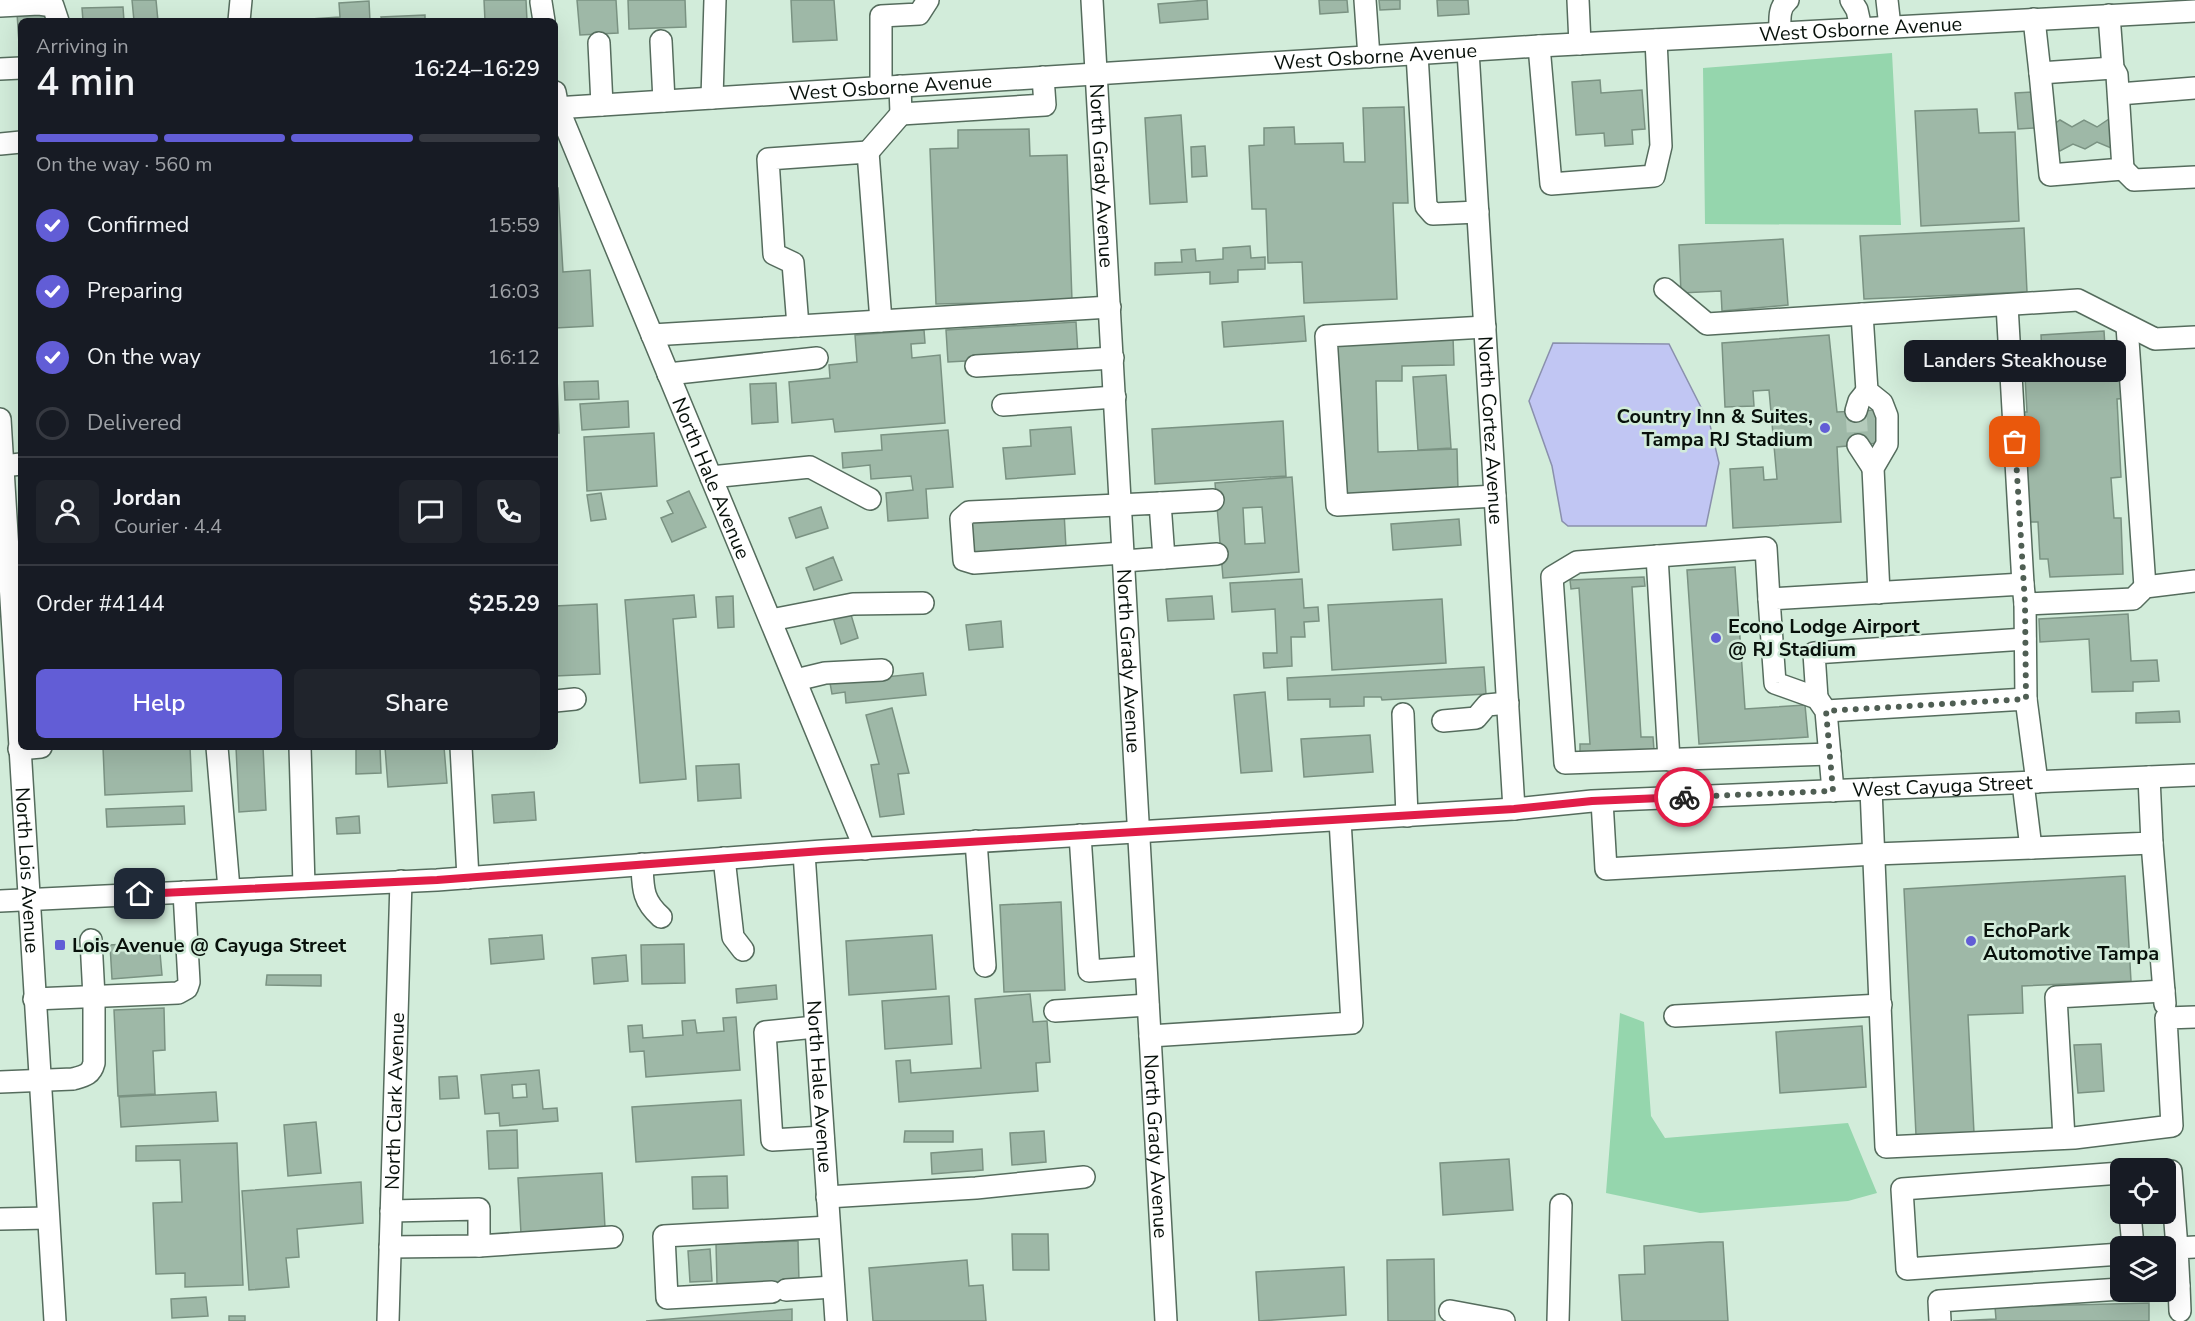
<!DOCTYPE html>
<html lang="en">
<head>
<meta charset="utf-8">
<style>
	body { margin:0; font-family:"Nunito Sans",sans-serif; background:#20242c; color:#f1f3f6; height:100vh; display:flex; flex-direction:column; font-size:22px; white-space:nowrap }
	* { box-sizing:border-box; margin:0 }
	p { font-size:20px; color:#9ea1a6 }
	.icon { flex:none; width:33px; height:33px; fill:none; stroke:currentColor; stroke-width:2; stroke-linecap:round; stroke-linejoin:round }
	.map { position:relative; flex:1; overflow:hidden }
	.panel { position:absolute; left:18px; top:18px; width:540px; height:732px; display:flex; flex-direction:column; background:#171b24; border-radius:9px; box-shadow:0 6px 24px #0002 }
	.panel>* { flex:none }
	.buttons { position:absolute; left:2110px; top:1158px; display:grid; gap:12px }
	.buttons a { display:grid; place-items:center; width:66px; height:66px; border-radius:9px; background:#171b24; box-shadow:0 6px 24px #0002; font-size:30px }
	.pin { position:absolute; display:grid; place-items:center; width:51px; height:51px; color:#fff; margin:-26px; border-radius:12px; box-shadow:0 3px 9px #0006 }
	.courier { position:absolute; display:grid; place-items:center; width:60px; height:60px; margin:-30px; border:4px solid #e11d48; border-radius:50%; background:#fff; color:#222; box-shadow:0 2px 8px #0007 }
	.bubble { position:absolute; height:42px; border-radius:9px; background:#171b24; box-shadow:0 6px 24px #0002; font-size:20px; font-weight:600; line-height:42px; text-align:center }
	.summary em { font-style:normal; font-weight:600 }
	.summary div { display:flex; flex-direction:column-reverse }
	.summary { display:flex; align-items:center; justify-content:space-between; height:102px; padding:0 18px }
	h1 { font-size:39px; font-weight:600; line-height:45px }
	.bar { display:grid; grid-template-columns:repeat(4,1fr); gap:9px 6px; align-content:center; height:72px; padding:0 18px }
	.bar i { height:8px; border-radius:4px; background:#363941 }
	.bar .current { background:#625dd6 }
	.bar p { grid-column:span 4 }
	.line { display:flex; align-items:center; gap:15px; padding:0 18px; border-top:2px solid #363941 }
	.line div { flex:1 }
	.round { display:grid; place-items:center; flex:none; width:63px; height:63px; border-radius:9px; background:#20242c }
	ol { padding:0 18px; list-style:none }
	li { display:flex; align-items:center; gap:18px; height:66px }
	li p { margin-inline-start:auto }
	li .icon { padding:6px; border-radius:50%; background:#625dd6; color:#fff; stroke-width:4 }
	li:last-child { color:#9ea1a6 }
	li i { width:33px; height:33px; border:3px solid #363941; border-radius:50% }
	.cta { display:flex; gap:12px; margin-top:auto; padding:12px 18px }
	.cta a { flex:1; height:69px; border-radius:9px; background:#625dd6; color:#fff; font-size:24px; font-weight:600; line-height:69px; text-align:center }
	.cta a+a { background:#20242c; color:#f1f3f6 }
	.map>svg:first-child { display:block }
	.green { fill:#95d6ad }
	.water { fill:#c1c6f3; stroke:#8a90ad; stroke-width:1.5 }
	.building { fill:#9eb8a7; stroke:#7a9282; stroke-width:1.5; fill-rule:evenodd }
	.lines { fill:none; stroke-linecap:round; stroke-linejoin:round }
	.minor-tunnel { stroke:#b4cbbb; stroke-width:21; stroke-dasharray:21 10; stroke-linecap:butt }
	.minor-casing { stroke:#556c5d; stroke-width:24 }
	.minor { stroke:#fff; stroke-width:21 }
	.done { stroke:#4f5e53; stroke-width:6; stroke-dasharray:0 10.8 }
	.route { stroke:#e11d48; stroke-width:8 }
	.poi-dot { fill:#625dd6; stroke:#d2ecda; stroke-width:2 }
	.labels { text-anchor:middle; stroke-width:5; stroke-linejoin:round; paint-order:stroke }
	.street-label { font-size:20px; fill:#08110b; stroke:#d2ecda }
	.poi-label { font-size:20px; font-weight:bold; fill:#08110b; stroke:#d2ecda; text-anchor:start }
</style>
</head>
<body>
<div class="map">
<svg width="2195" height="1321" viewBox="0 0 2195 1321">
	<rect width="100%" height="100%" fill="#d2ecda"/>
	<path class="green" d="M1892 53 1901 225 1705 224 1703 68Z
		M1620 1013 1644 1022 1651 1116 1665 1138 1848 1123 1877 1193 1848 1201 1700 1213 1606 1193Z"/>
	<path class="water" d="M1553 343 1669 344 1710 425 1719 463 1706 526H1568L1562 521 1552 466 1529 401Z"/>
	<path class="building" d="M132 0H156L158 21H134Z
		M484 0H526L527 21H485Z
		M577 0H616L618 33 580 35Z
		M628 0H685L686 27 629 29Z
		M791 0H834L837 40 793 42Z
		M1207 0 1208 19 1160 23 1158 4Z
		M1319 0H1347L1348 12 1320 14Z
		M1379 0H1400V9L1380 10Z
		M1437 0H1468L1469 14 1438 16Z
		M369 1 370 21H281L340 17 339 3Z
		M123 7 124 21H83L82 8Z
		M45 11 46 21H21L20 58 17 13Z
		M425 15V21H382L381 17Z
		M1600 80 1601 93 1642 90 1645 129 1632 130 1633 144 1605 146 1604 133 1576 135 1572 82Z
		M2032 92 2035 128 2018 129 2015 93Z
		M1404 107 1408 203H1393L1397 299 1304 303 1302 262 1268 263 1266 209H1252L1249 146 1264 145V128L1294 127 1295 144 1343 143 1344 162H1365L1363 108Z
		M1977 109 1979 133 2015 132 2019 221 1921 226 1915 111Z
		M1181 115 1187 202 1150 204 1145 118Z
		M2109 119 2124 140 2111 148 2097 142 2085 149 2073 144 2060 151 2047 146V129L2060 120 2072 127 2084 120 2097 127Z
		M1029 129 1030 156 1067 155 1072 301 936 304 930 149 958 148V130Z
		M1205 146 1207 176 1192 177 1191 147Z
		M555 188H558L563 272 590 270 593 326 555 328Z
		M2024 228 2027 292 1864 299 1860 236Z
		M1783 239 1788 305 1722 311 1721 291 1681 293 1679 245Z
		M1250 246 1251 258 1265 257V269L1238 270V282L1210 284V272L1155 275V263L1182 262 1181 250 1195 249 1196 261 1223 259V248Z
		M1304 316 1306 341 1224 347 1222 322Z
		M1076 322 1078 355 948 362 946 330Z
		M924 330 925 343 911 344 912 358 940 355 945 423 835 432 833 419 792 423 789 382 830 378 829 365 857 362 855 335Z
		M2104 331 2107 379 2129 378 2130 398 2117 399 2121 477 2111 478 2114 518H2121L2123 574 2050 577 2048 559H2040L2038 522H2022L2016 412H2027L2024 358 2042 357 2041 335Z
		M1829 335 1837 412 1877 410 1879 443 1837 447 1841 522 1733 528 1730 469 1763 467 1764 480 1777 479 1769 390 1753 391 1754 406 1725 407 1722 343Z
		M1453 337 1454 365 1402 366V381H1376L1378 452 1457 449 1458 491 1340 495 1335 341Z
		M1446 375 1451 448 1418 450 1413 377Z
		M555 376H557L559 433H555Z
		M598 381 599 399 565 400 564 382Z
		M776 383 778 422 752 424 750 384Z
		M628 401 629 427 582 430 580 404Z
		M1283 421 1286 476 1155 484 1152 429Z
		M1071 427 1075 474 1006 479 1003 448 1031 446 1030 430Z
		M948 430 953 487 926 489 928 518 888 521 886 493 913 490 911 476 871 479 870 465 843 468 842 453 882 450 881 435Z
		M654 433 657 486 587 491 584 437Z
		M1292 477 1299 572 1223 578 1215 483ZM1262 507 1265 543 1245 544 1243 508Z
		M689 491 706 527 672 542 661 518 673 513 667 501Z
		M601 493 606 519 591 521 587 495Z
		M821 507 828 528 796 538 789 518Z
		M1064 512 1066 548 974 554 971 518Z
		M1459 519 1461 545 1393 550 1391 524Z
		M833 557 842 580 814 590 806 568Z
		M1735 567 1745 709 1805 705 1808 737 1699 744 1687 570Z
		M1644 577 1645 586 1632 587 1641 737H1653L1654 750 1580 752V744H1590L1579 588 1571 589 1570 580Z
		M1302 579 1304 608 1318 607 1319 621 1304 622 1305 637H1291L1292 666 1264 668 1263 653H1277L1275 609 1232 612 1230 583Z
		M694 595 696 617 673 619 686 779 640 783 625 600Z
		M733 596 734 627 718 628 716 597Z
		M1212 596 1214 619 1168 621 1166 599Z
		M1442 599 1446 663 1332 670 1328 605Z
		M597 604 600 674 555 676V606Z
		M849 608 858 638 841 644 832 614Z
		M2128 614 2131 661 2157 660 2159 681 2133 682V691L2092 692 2089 639 2040 642 2039 619Z
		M1001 621 1003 647 969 650 966 625Z
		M1484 667 1486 694 1382 700 1381 697H1364V706L1330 707V699L1288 700 1287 678Z
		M923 673 926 695 846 703 845 692 832 694 830 683Z
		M1265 692 1272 771 1241 773 1234 695Z
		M892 708 909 773 898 774 904 814 880 817 871 765 879 764 866 715Z
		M2179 711 2180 722 2136 723V713Z
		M1370 735 1373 772 1304 777 1301 739Z
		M103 747H190L192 791 105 795Z
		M236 747H263L266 810 239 812Z
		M356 747H380L381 773 356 774Z
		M385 747H444L447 783 388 787Z
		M739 764 741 798 698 801 696 766Z
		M534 792 536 820 494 823 492 795Z
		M184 806 185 824 107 827 106 809Z
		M359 816 360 833 337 834 336 818Z
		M2125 876 2131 981 2022 986 2023 1013 1968 1015 1974 1133 1916 1135 1904 889Z
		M1061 902 1065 990 1004 992 1000 905Z
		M542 935 544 959 491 964 489 939Z
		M932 935 936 989 849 995 846 941Z
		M159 942 162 975 112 979 110 945Z
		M684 944 685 983 642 984 641 945Z
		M626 955 628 981 594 984 592 958Z
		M267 975H321V986L266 985Z
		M776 985 777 999 737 1003 736 989Z
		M1030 994 1033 1022 1047 1021 1050 1062 1036 1063 1038 1091 899 1102 896 1061 910 1060 911 1073 981 1068 975 999Z
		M949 996 952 1044 885 1049 882 1001Z
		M164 1008 165 1050 153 1051 155 1094 118 1096 114 1010Z
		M736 1017 740 1070 646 1077 644 1051 630 1052 628 1026 642 1025 643 1038 683 1035 682 1021 695 1020 697 1033 724 1031 723 1018Z
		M1862 1026 1866 1087 1780 1093 1776 1032Z
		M2101 1044 2104 1091 2078 1093 2074 1045Z
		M539 1070 543 1109 557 1108 558 1121 500 1126 499 1113 485 1114 481 1075ZM526 1084 527 1097 513 1098 512 1085Z
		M457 1076 459 1098 440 1099 439 1077Z
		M216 1092 218 1121 121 1127 119 1097Z
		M741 1100 744 1155 636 1162 632 1107Z
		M316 1122 321 1173 288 1176 284 1125Z
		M517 1130 518 1168 489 1169 487 1131Z
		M905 1131H953V1142H904Z
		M1044 1131 1046 1162 1012 1165 1010 1133Z
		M237 1143 243 1285 185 1287V1273L156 1274 153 1203 182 1202 180 1160 136 1161V1146Z
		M982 1149 983 1170 932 1174 931 1153Z
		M1509 1159 1513 1210 1443 1215 1440 1163Z
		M602 1173 605 1228 521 1234 518 1178Z
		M727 1176 728 1208 693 1209 692 1177Z
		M361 1182 363 1223 297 1229 299 1257 286 1258 289 1287 249 1290 242 1191Z
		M1012 1234H1048L1049 1270H1013Z
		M798 1241 799 1282 772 1296V1282L717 1284 716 1244Z
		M1710 1242H1723L1728 1321H1622L1619 1275 1645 1274 1644 1246Z
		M710 1249 712 1281 690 1282 688 1251Z
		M1434 1259 1435 1321H1388L1387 1260Z
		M967 1260 969 1286 983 1285 986 1321H873L869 1268Z
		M1344 1267 1346 1315 1259 1321 1256 1272Z
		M206 1297 208 1316 172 1318 171 1299Z
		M2149 1303V1321H1953L1996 1319 1995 1307Z
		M792 1309V1321H646Z
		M229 1316H245V1321H229Z"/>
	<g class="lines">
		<path class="minor-tunnel" d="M1856 411 1858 445"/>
		<g class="minor-casing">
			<g id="minor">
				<path id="s1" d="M1092 0 1166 1321"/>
				<path d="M1365 0 1369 57"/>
				<path d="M1578 0 1580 44"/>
				<path d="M1851 0 1857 10 1861 28"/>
				<path d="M1887 0 1890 27"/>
				<path d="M541 2 544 21"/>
				<path d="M0 6 39 4 53 6 58 21"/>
				<path d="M2034 19 2040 73 2113 68"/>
				<path d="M239 21 241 0"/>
				<path d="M1780 33C1780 20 1778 8 1788 0"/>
				<path d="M661 41 664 101"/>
				<path d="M599 43 602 105"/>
				<path d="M1539 46 1551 184 1654 176 1661 146 1656 40"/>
				<path id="s2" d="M1468 51 1514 809"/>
				<path d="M1417 54 1426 206 1433 214 1478 212"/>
				<path d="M0 69 21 68"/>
				<path d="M2040 73 2050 175 2123 169 2117 75 2113 68 2109 15"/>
				<path d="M900 86 901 114 1045 105 1043 77"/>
				<path d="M881 87V16L919 14 928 0"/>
				<path id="s3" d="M555 92 558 108 865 849"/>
				<path d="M2119 94 2195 88"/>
				<path d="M712 98 715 0"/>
				<path id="s4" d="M555 108 1539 46 2195 11"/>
				<path d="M0 144 21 142"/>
				<path d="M868 152 901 114"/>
				<path d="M2123 169 2134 180 2195 177"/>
				<path d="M1665 289 1707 324 2078 300 2155 339 2195 337"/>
				<path d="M2007 305 2023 584"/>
				<path d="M1862 314 1867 391 1882 403 1887 416V444L1873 468 1879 593"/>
				<path d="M798 326 793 263 774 254 768 159 868 152 881 321"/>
				<path d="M2127 326 2145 587"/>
				<path d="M1485 327 1326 336 1337 505 1495 496"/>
				<path d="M652 335 1110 307"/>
				<path d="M976 366 1113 358"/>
				<path d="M668 374 817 358"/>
				<path d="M1003 405 1115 397"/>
				<path d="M1856 411 1859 401 1867 391"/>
				<path id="s5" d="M0 419 55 1321"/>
				<path d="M1858 445 1873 468"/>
				<path d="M3 466 21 464"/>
				<path d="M711 477 810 467 870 499"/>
				<path d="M1160 503 1213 500"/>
				<path d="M1123 553 974 563 964 560 961 519 969 512 1160 503 1164 558 1124 561"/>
				<path d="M1657 556 1669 760"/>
				<path d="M1164 558 1217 554"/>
				<path d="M1769 599 1766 548 1577 562 1552 577 1565 763 1830 754"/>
				<path d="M2025 604 2026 699"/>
				<path d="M771 620 853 604 923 603"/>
				<path d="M796 680 825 673 882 670"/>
				<path d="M1817 698 1814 653 2025 639"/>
				<path d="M555 701 575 699"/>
				<path d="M1826 711 2026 699 2037 782"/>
				<path d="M1403 714 1407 816"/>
				<path d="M1443 721 1476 718 1487 705 1508 703"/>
				<path d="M217 747 229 889"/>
				<path d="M300 747 304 886"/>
				<path d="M461 747 468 878"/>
				<path d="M19 749 41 747"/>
				<path d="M2023 783 2031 848 2152 843 2149 777"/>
				<path d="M1871 789 1886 1147 2074 1138 2172 1126 2166 1018 2195 1017"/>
				<path d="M1833 791 1826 711 1817 698 1775 683 1769 599 2023 584 2025 604 2133 599 2145 587 2195 581"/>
				<path d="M1602 801 1606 869 1875 854 2031 848"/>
				<path d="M1080 835 1089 971 1145 967"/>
				<path d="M976 841 985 966"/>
				<path d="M2152 843 2165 1004"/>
				<path id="s6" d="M804 853 836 1321"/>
				<path d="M724 858 733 937 743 950"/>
				<path d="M642 864C643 888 642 900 661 917"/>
				<path id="s7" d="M0 901 437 880 822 851 1514 809 1592 801 2195 775"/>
				<path d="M34 999 178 993 187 988 189 982 184 892"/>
				<path d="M1055 1011 1148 1005"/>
				<path d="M1675 1016 1881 1005"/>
				<path d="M815 1027 765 1032 772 1140 823 1137"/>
				<path d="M1150 1036 1352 1023 1340 820"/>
				<path d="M0 1082 73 1079C84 1076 91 1075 94 1063V997L91 940"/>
				<path d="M2064 1138 2056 997 2164 991"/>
				<path d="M2166 1171H2171L2177 1248"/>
				<path d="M2121 1173 1902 1189 1907 1269 2121 1254"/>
				<path d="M827 1197 976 1188 1084 1177"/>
				<path d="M391 1211 479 1209V1246"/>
				<path d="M2130 1214 2133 1246"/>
				<path d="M0 1219 48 1218"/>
				<path d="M390 1247 479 1246 612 1237"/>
				<path d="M2179 1286 2180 1311"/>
				<path d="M2166 1287 2179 1286 2177 1248 2195 1247"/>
				<path d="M786 1290 833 1287"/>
				<path d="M772 1292 667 1298 664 1236 829 1227"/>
				<path d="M1450 1311 1504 1321"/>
				<path id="s8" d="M388 1321 401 881"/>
				<path d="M1558 1321 1561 1205"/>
				<path d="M1940 1321 1939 1301 2121 1289"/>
			</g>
		</g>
		<use href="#minor" class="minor"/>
	</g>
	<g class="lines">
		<path class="done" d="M1684 797 1833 791 1826 711 2026 699 2025 604 2015 442"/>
		<path class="route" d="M140 894 437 880 822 851 1514 809 1592 801 1684 797"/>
	</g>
	<g class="poi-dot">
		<circle cx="1825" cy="428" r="6"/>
		<circle cx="1716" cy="638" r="6"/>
		<circle cx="1971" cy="941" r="6"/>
		<rect x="54" y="939" width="12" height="12" rx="3"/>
	</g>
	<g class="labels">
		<g class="street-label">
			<text dy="7" stroke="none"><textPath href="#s4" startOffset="1308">West Osborne Avenue</textPath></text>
			<text dy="7" stroke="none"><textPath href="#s4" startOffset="822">West Osborne Avenue</textPath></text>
			<text dy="7" stroke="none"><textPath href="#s4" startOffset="336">West Osborne Avenue</textPath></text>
			<text dy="7" stroke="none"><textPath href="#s1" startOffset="176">North Grady Avenue</textPath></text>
			<text dy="7" stroke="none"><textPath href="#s2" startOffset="380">North Cortez Avenue</textPath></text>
			<text dy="7" stroke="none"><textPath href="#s3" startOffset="417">North Hale Avenue</textPath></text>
			<text dy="7" stroke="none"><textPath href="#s1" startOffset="662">North Grady Avenue</textPath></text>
			<text dy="7" stroke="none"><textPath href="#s7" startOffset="1946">West Cayuga Street</textPath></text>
			<text dy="7" stroke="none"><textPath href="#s5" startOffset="452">North Lois Avenue</textPath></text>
			<text dy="7" stroke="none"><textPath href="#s6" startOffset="234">North Hale Avenue</textPath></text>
			<text dy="7" stroke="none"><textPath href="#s8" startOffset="220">North Clark Avenue</textPath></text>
			<text dy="7" stroke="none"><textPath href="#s1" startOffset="1148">North Grady Avenue</textPath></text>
		</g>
		<g class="poi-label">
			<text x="1813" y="423" text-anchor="end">Country Inn &amp; Suites,<tspan x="1813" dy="23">Tampa RJ Stadium</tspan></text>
			<text x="1728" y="633">Econo Lodge Airport<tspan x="1728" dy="23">@ RJ Stadium</tspan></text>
			<text x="1983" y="937">EchoPark<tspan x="1983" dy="23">Automotive Tampa</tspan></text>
			<text x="72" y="952">Lois Avenue @ Cayuga Street</text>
		</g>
	</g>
</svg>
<div class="buttons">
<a><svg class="icon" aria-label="locate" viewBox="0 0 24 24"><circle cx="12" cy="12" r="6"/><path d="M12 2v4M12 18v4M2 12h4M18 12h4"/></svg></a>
<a><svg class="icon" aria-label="layers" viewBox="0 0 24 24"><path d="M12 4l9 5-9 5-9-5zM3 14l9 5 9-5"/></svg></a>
</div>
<div class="pin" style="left:2015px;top:442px;background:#ea580c"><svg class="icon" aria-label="bag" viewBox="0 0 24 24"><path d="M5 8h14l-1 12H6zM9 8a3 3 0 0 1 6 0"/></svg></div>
<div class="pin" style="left:140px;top:894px;background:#1f2937"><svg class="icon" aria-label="home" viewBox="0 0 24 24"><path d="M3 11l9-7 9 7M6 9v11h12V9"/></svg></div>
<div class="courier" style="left:1684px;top:797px"><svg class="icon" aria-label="bike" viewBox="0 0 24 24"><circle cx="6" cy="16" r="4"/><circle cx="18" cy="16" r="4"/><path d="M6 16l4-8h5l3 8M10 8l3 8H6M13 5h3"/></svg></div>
<div class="bubble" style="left:1904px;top:340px;width:222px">Landers Steakhouse</div>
<section class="panel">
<div class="summary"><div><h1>4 min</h1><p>Arriving in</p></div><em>16:24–16:29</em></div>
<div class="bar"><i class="current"></i><i class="current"></i><i class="current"></i><i></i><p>On the way · 560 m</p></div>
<ol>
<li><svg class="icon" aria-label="check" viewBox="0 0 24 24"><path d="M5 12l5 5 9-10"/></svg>Confirmed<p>15:59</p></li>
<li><svg class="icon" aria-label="check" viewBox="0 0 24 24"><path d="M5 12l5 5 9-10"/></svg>Preparing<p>16:03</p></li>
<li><svg class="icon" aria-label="check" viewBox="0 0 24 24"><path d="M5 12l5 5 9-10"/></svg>On the way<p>16:12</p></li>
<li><i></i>Delivered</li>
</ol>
<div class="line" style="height:108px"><a class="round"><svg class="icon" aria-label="person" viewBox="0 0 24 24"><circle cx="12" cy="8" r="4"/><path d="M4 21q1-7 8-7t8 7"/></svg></a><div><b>Jordan</b><p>Courier · 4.4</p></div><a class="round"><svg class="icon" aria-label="chat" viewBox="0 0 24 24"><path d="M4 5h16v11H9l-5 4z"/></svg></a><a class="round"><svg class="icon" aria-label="phone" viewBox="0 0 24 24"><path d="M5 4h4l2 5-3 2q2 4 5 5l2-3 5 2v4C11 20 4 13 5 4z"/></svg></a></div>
<div class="line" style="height:78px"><div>Order #4144</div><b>$25.29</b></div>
<div class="cta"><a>Help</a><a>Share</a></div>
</section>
</div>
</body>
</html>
